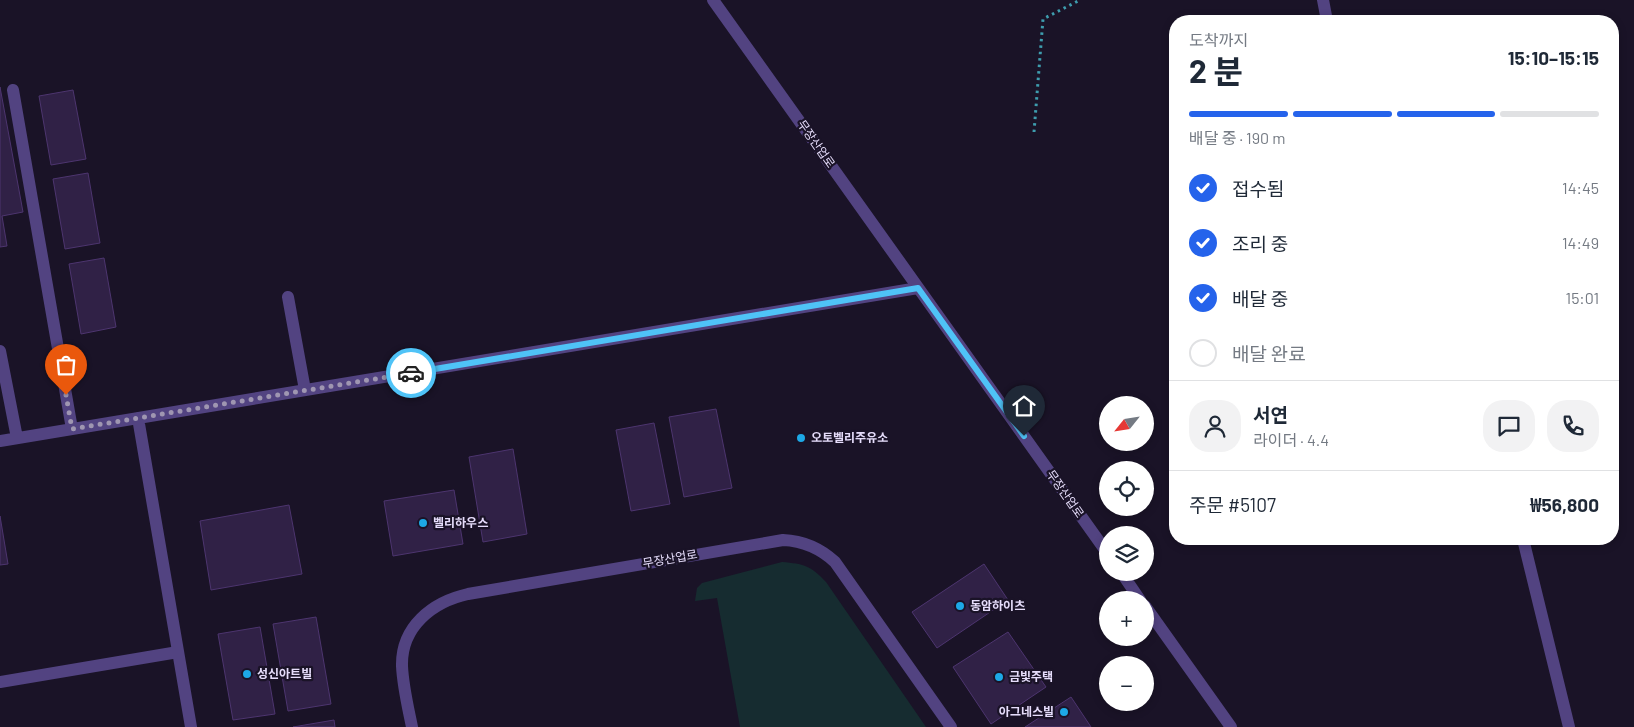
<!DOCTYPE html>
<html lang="ko">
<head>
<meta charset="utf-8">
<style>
	body { margin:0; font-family:Barlow,"Noto Sans KR",sans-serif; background:#f2f2f3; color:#1f2937; height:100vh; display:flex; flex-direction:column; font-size:19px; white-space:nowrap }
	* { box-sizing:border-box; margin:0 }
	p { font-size:16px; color:#747a83 }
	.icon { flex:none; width:28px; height:28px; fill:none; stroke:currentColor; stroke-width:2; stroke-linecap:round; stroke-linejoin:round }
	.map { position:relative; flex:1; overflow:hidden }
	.side { position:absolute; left:1169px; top:15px; width:450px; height:530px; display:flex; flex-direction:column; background:#fff; border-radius:20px; box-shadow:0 2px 8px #0003 }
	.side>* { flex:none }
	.needle { width:32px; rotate:240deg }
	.buttons { position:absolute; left:1099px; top:396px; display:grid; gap:10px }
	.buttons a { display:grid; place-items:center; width:55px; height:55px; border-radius:50%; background:#fff; box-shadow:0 2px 8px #0003; font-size:25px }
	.pin { position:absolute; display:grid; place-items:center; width:42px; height:42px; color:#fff; margin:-51px -21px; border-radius:50% 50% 50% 0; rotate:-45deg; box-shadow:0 0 5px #0007 }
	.pin .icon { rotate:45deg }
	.courier { position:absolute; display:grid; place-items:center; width:50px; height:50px; margin:-25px; border:4px solid #4fc3f7; border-radius:50%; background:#fff; color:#222; box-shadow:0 1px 6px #0007 }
	.overview em { font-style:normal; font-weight:700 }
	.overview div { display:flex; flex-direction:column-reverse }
	.overview { display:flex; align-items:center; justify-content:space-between; height:85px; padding:0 20px }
	h1 { font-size:32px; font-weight:700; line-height:38px }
	.bar { display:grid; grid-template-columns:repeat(4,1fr); gap:8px 5px; align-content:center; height:60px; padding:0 20px }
	.bar i { height:6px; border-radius:4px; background:#e0e1e3 }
	.bar .active { background:#2563eb }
	.bar p { grid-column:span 4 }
	.line { display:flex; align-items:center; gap:12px; padding:0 20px; border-top:1px solid #e0e1e3 }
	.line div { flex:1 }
	.round { display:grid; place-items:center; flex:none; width:52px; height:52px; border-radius:20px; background:#f2f2f3 }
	ol { padding:0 20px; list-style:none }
	li { display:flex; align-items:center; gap:15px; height:55px }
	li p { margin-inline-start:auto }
	li .icon { padding:5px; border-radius:50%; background:#2563eb; color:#fff; stroke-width:4 }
	li:last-child { color:#747a83 }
	li i { width:28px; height:28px; border:2px solid #e0e1e3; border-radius:50% }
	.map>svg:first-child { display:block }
	.green { fill:#162c30 }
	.building { fill:#302146; stroke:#4d356f }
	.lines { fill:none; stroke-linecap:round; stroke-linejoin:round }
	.path { stroke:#3e9dae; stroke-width:3; stroke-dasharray:2.5 4; stroke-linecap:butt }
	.minor { stroke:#524381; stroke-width:12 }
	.done { stroke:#9f96b1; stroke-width:5; stroke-dasharray:0 9 }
	.route { stroke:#4fc3f7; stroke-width:6 }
	.poi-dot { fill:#1da8e6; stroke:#1a1327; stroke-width:2 }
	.labels { text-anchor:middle; stroke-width:4.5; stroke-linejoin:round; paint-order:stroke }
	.street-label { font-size:12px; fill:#e6ddfb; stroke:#1a1327 }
	.poi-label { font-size:12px; font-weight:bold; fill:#e6ddfb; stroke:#1a1327; text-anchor:start }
</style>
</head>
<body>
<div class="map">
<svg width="1634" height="727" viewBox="0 0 1634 727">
	<rect width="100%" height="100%" fill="#1a1327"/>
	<path class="green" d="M782 562C804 564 810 565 826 582L926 727H740L717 598 695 601 697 588 702 583Z"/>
	<path class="building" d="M0 87 23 212 2 216 7 246 0 247Z
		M73 90 86 159 51 165 39 96Z
		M88 173 100 243 65 249 53 179Z
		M104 258 116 327 81 334 69 264Z
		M716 409 732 488 684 497 669 417Z
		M654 423 670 504 631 511 616 430Z
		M513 449 527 534 483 542 469 457Z
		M454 490 463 544 393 556 384 501Z
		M289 505 302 574 211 590 200 521Z
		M0 516 8 564 0 565Z
		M984 564 1008 600 937 648 912 612Z
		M316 617 331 704 288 711 273 624Z
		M260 627 275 714 233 720 218 634Z
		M1008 632 1046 687 991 724 953 667Z
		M1071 697 1091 727H1025Z
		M334 720 335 727H293Z"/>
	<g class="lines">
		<path class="path" d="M1034 132 1043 19 1080 0"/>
		<path class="minor" d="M713 0 1108 554
			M1323 0 1327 21
			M13 90 72 429
			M288 297 305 390
			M0 351 17 438
			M138 418 191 727
			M0 441 918 288
			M1523 539 1569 727
			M1121 572 1140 600
			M1145 606 1231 727
			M0 682 178 652
			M412 727C408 707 403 687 402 666 401 627 432 602 468 594L783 540C804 541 820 548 835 562L951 727"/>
	</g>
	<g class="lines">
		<path class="done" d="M66 395 72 429 411 373"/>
		<path class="route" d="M411 373 918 288 1024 436"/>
	</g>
	<g class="poi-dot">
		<circle cx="801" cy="438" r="5"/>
		<circle cx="423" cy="523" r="5"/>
		<circle cx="960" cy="606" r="5"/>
		<circle cx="247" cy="674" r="5"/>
		<circle cx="999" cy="677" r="5"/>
		<circle cx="1064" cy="712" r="5"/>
	</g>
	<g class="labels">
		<g class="street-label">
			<text transform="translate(816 144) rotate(55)" y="4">무장산업로</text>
			<text transform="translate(1065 494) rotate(55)" y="4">무장산업로</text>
			<text transform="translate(670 559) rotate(-10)" y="4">무장산업로</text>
		</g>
		<g class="poi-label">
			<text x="811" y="442">오토벨리주유소</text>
			<text x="433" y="527">벨리하우스</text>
			<text x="970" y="610">동암하이츠</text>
			<text x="257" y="678">성신아트빌</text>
			<text x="1009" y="681">금빛주택</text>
			<text x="1054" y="716" text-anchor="end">아그네스빌</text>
		</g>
	</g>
</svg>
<div class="buttons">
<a><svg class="needle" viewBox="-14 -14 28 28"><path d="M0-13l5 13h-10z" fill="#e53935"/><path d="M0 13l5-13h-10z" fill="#747a83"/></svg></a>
<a><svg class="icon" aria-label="locate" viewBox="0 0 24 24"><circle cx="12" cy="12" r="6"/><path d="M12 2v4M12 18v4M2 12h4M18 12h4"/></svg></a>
<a><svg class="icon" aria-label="layers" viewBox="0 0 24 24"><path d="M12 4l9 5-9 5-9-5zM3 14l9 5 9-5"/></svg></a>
<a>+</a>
<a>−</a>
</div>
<div class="pin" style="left:66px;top:395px;background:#ea580c"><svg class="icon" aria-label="bag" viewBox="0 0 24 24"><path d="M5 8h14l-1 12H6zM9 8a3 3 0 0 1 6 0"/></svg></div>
<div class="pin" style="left:1024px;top:436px;background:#1f2937"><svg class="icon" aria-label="home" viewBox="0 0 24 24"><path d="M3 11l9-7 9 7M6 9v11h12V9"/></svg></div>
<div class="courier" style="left:411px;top:373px"><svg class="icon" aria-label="car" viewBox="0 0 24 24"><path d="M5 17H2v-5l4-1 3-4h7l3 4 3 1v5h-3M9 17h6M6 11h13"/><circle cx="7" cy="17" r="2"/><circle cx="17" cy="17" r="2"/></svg></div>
<section class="side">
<div class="overview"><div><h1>2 분</h1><p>도착까지</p></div><em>15:10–15:15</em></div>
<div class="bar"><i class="active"></i><i class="active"></i><i class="active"></i><i></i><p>배달 중 · 190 m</p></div>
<ol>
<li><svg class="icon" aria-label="check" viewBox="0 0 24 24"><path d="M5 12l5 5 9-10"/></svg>접수됨<p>14:45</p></li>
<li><svg class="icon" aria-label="check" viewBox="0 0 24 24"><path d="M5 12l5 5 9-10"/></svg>조리 중<p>14:49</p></li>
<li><svg class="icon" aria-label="check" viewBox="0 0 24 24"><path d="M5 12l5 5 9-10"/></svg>배달 중<p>15:01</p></li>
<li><i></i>배달 완료</li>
</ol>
<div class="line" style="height:90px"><a class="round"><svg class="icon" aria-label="person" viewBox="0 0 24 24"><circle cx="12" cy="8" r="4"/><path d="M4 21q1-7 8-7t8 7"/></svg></a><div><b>서연</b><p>라이더 · 4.4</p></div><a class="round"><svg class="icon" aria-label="chat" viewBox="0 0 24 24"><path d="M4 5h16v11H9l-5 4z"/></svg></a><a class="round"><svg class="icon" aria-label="phone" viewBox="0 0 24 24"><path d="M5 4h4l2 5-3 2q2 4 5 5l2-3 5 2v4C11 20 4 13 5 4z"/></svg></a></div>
<div class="line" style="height:65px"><div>주문 #5107</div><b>₩56,800</b></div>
</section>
</div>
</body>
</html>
